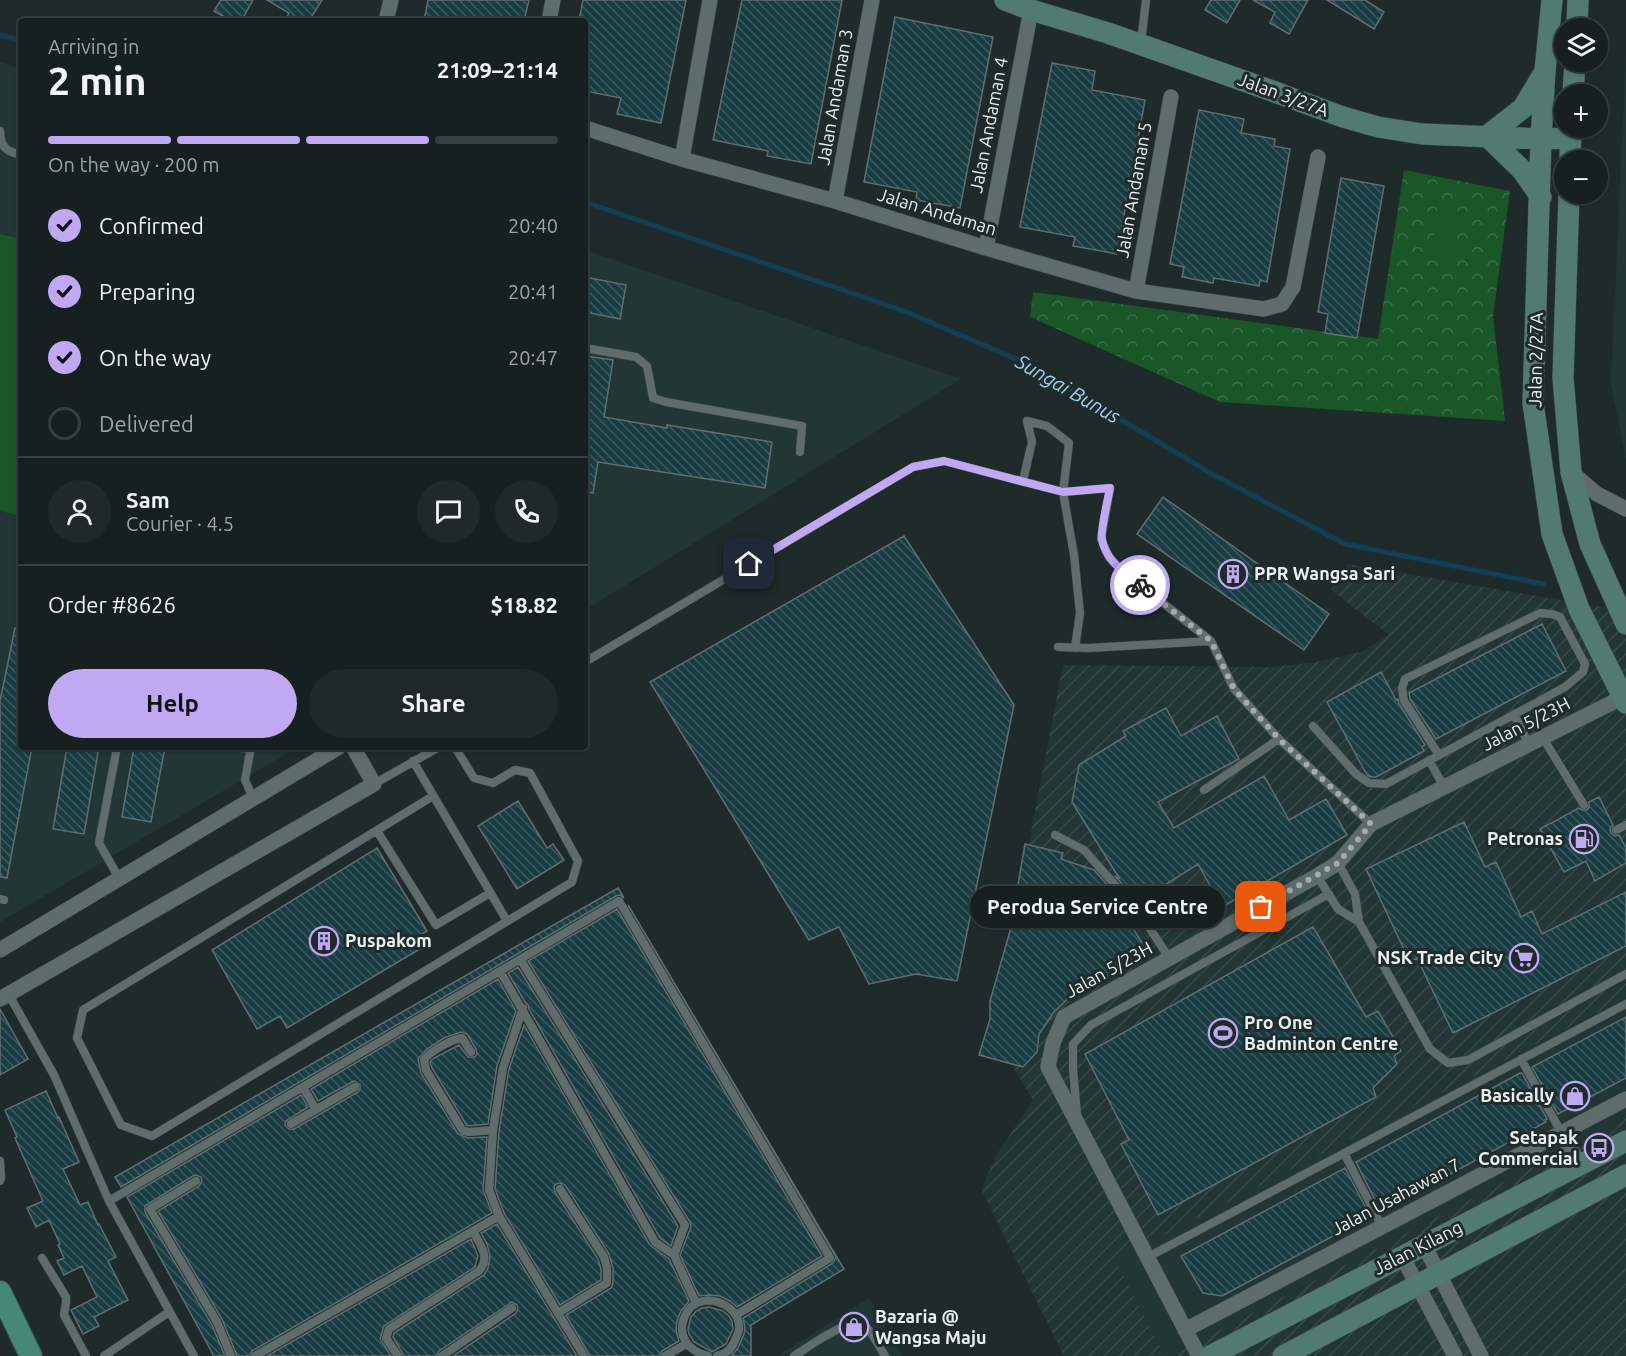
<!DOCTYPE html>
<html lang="en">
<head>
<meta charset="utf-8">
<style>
	body { margin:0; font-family:Ubuntu,sans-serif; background:#202829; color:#f1f3f6; height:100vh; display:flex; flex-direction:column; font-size:22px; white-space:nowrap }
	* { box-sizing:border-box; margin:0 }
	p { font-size:20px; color:#9ea3a5 }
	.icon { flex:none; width:33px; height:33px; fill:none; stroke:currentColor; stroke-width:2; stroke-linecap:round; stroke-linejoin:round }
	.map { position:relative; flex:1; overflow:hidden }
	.details { position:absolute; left:18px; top:18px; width:570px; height:732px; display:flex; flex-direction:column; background:#172020; border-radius:6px; box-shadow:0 2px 4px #0004,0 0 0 2px #363e3e }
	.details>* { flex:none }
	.tools { position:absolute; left:1554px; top:18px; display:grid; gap:12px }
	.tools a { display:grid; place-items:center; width:54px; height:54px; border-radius:50%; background:#172020; box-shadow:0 2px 4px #0004,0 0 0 2px #363e3e; font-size:30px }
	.pin { position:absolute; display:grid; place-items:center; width:51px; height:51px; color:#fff; margin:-26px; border-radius:12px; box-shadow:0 3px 9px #0006 }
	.courier { position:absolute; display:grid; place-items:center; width:60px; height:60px; margin:-30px; border:4px solid #c0a8f3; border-radius:50%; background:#fff; color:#222; box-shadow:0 2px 8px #0007 }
	.bubble { position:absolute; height:42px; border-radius:21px; background:#172020; box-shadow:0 2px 4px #0004,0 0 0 2px #363e3e; font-size:20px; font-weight:600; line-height:42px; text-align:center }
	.headline em { font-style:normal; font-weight:600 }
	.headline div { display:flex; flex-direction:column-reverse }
	.headline { display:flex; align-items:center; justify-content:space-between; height:102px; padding:0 30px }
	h1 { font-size:39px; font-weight:600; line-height:45px }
	.bar { display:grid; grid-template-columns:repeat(4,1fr); gap:9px 6px; align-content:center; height:72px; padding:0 30px }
	.bar i { height:8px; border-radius:4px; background:#363e3e }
	.bar .on { background:#c0a8f3 }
	.bar p { grid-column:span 4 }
	.line { display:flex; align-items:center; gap:15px; padding:0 30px; border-top:2px solid #363e3e }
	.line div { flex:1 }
	.round { display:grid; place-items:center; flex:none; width:63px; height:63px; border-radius:32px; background:#202829 }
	ol { padding:0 30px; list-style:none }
	li { display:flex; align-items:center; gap:18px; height:66px }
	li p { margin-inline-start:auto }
	li .icon { padding:6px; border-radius:50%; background:#c0a8f3; color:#111; stroke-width:4 }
	li:last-child { color:#9ea3a5 }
	li i { width:33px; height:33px; border:3px solid #363e3e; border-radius:50% }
	.cta { display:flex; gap:12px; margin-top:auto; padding:12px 30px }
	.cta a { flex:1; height:69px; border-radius:36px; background:#c0a8f3; color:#111; font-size:24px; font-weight:600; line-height:69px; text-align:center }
	.cta a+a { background:#202829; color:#f1f3f6 }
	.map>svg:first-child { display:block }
	.built { fill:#223635 }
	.industrial { fill:url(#industrial-furrows) }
	.park { fill:url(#park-crowns) }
	.pitch { fill:#195727 }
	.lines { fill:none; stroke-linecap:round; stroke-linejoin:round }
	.stream { stroke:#103f56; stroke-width:5 }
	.building { fill:url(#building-back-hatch); stroke:#616e71; stroke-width:1.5 }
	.lane-casing { stroke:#3e4848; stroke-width:9 }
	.street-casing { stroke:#3e4848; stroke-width:16 }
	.secondary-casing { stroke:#3e4848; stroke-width:22 }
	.primary-casing { stroke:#3e4848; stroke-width:24 }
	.lane { stroke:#5e6c6b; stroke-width:8 }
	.street { stroke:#5e6c6b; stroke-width:15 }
	.secondary { stroke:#517a70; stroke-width:21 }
	.primary { stroke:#458875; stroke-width:22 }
	.done { stroke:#a2acab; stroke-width:6; stroke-dasharray:0 10.8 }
	.route { stroke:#c0a8f3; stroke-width:8 }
	.labels { text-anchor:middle; stroke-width:6; stroke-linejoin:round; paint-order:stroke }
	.street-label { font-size:18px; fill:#e9f1f0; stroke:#1f2b2a }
	.poi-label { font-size:18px; font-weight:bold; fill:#e9f1f0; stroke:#1f2b2a; text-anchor:start }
	.water-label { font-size:20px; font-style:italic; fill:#95d3f7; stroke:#1f2b2a }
</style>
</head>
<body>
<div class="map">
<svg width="1626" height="1356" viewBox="0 0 1626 1356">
	<defs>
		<pattern id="industrial-furrows" width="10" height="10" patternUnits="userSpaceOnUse" patternTransform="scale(1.5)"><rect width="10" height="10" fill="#223635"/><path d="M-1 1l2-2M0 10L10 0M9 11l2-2" fill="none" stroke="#374a49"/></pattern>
		<pattern id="park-crowns" width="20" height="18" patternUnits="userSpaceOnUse" patternTransform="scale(1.5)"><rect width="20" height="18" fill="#195727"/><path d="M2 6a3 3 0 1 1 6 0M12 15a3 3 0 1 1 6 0" fill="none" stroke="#3a7047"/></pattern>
		<pattern id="building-back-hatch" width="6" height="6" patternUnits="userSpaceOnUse" patternTransform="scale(1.5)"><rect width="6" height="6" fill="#1a3d44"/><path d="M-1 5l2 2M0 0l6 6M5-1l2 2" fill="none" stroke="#3b5a5f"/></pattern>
	</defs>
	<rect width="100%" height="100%" fill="#1f2b2a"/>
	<path class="built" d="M1626 58V460L1611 385Z
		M0 62 21 69V747H298L0 922Z
		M585 250 961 379 585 610Z
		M1626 998V1118L1170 1356H1165L1114 1260Z
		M869 1298 902 1356H777Z"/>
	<path class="industrial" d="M1348 564 1626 611V998L1115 1260 1165 1356H1064L981 1189 997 1154 1033 1100 1011 1063 988 1057 1063 665 1273 667 1316 662 1361 652 1389 635 1331 590Z
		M1626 1118V1356H1170Z"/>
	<path class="park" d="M1404 170 1510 191 1493 316 1505 421 1220 402 1030 317 1033 292 1378 339Z"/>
	<path class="pitch" d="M1437 211 1458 214 1452 259 1431 256Z
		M0 234 21 239V516L0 511Z"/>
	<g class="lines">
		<path class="stream" d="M0 35 21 40
			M585 202 904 311 1028 364 1212 474 1345 544 1543 584"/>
	</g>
	<path class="building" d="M221 0H253L241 21H231L214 11Z
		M267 0H322L309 21H285L289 13Z
		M428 0H529L524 21H424Z
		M583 0H686L661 123 617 114 621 98 585 91V21H579Z
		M742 0H842L811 164 767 156 768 151 713 140Z
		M1211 0H1240L1227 23 1205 10Z
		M1253 0H1308L1289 34 1270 23 1275 12Z
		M1327 0H1365L1384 12 1374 29Z
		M895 17 993 37 960 208 916 200 917 192 864 182Z
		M1052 63 1095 71 1092 90 1145 100 1117 254 1073 246 1075 237 1020 227Z
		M1199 110 1244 119 1241 133 1275 139 1274 146 1290 149 1267 282 1260 280 1259 286 1214 278 1213 283 1182 277 1184 267 1170 264Z
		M1341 178 1384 186 1357 338 1325 333 1328 314 1318 312Z
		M585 277 626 285 620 319 585 312Z
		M585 356 613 360 604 417 667 428V425L772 442 765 488 598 462 593 493 585 492Z
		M1163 497 1329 614 1304 650 1137 534Z
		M904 536 1014 705 957 981 916 974 869 984 839 927 809 940 650 682Z
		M1542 624 1566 671 1436 739 1410 699 1409 693Z
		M15 628H21V747H32L7 878 0 877V701Z
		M1381 672 1396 700 1398 699 1399 704 1425 745 1422 747 1424 751 1376 777H1371L1367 775 1327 702Z
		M1166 708 1181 736 1217 716 1239 759 1158 802 1174 828 1264 776 1289 820 1326 799 1347 835 1222 907 1198 864 1138 902 1116 877 1119 878 1072 802 1079 765 1126 736 1123 731Z
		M67 747H99L84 834 53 829Z
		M134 747H165L151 822 122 817Z
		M1599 797 1613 825 1610 829 1611 833 1615 836 1619 835 1626 848V863L1595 881 1586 861 1564 872 1540 829 1579 808 1582 810H1587L1589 807V802Z
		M518 801 547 848 553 844 564 860 517 889 478 826Z
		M1464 822 1485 867 1496 862 1521 917 1532 911 1542 934 1626 892V946L1453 1033 1417 958 1410 962 1366 869Z
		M1025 844 1063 853 1061 859 1094 870 1128 908 1122 912 1147 950 1092 986 1087 980 1054 1012 1039 1034 1037 1052 1023 1067 979 1055 990 1019V1001L1010 931Z
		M377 848 427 931 419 936 425 946 287 1028 280 1016 257 1029 212 950Z
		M618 888 624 898 620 895 616 896 121 1187 115 1177Z
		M628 905 844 1269 751 1325V1356H731L738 1348 744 1334 745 1328 743 1318 833 1263 836 1257Z
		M617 909 822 1256 737 1307 730 1301 720 1296 709 1295 699 1296 680 1255 691 1227 690 1222 528 961Z
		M1313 927 1366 1017 1378 1011 1401 1051 1394 1056 1397 1064 1373 1088 1376 1097 1158 1215 1121 1144 1129 1140 1085 1054Z
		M518 967 678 1226 671 1246 660 1238 529 1009 528 1005 525 1002 508 973Z
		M498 979 516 1011 497 1066 488 1124 467 1126 432 1068 430 1062 434 1058 459 1045 468 1057H475L477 1054 476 1049 467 1034 461 1032 444 1038 427 1049 418 1059 421 1073 458 1134 468 1138 487 1137 483 1190 492 1213 252 1351 249 1356H237L222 1319 158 1211 199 1186 202 1181 201 1177 196 1175 193 1176 145 1206V1212L212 1325 225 1356H214L127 1197 301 1095 308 1107 286 1121 285 1125 289 1129H294L358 1092 360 1089V1085L354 1081 318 1101 311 1089Z
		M0 1009 28 1059 0 1075Z
		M1626 1017V1078L1558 1114 1532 1067Z
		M524 1025 650 1245 669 1259 689 1301 681 1311 677 1321 676 1330 679 1341 662 1351 659 1356H590L566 1315 611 1288 613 1283V1268L609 1254 565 1185 560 1183 556 1184 554 1187 555 1192 598 1259 601 1269V1280L560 1305 504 1213 495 1189 499 1131 509 1069Z
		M1520 1073H1522L1547 1119 1545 1120 1546 1122 1384 1210 1383 1208 1380 1210 1356 1162Z
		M46 1091 58 1118 59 1117 79 1162 63 1169 80 1205 88 1202 98 1225 99 1224 116 1257 108 1261 128 1300 94 1317 99 1326 83 1334 71 1310 97 1297 82 1266 64 1275 57 1261 64 1258 58 1245 60 1244 49 1220 36 1227 27 1208 43 1201 15 1138 17 1137 5 1110Z
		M1345 1168 1370 1216 1222 1296 1203 1293 1181 1256Z
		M497 1224 577 1356H453L516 1313 518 1308 517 1305 512 1302 439 1351 436 1356H404L393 1337 394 1333 484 1275 488 1268 490 1256 487 1244 481 1233Z
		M471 1239 478 1256 475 1267 384 1326 380 1339 391 1356H267Z
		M709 1307 723 1311 729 1316 732 1322 733 1329 726 1344 712 1352 694 1342 689 1334 688 1329 691 1317 696 1311 702 1308Z"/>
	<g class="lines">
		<g class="lane-casing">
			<path id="lane" d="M1141 43 1146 0
				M0 131C1 147 5 151 21 155
				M585 348 636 357 647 366 653 398 666 402 802 426 800 452
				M1023 481 1032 442 1027 421 1047 426 1069 443 1063 492 1110 488 1101 539 1109 557 1120 569 1211 641 1234 689 1279 739 1371 824
				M1058 647 1088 648 1211 641
				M585 662 913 467 944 461 1063 492 1074 555 1080 613 1075 648
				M1514 714 1529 745
				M1313 726 1356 774 1369 783 1386 784 1565 687 1583 672 1585 664 1560 617 1552 614 1540 613 1405 679 1402 688 1404 701 1439 755
				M1543 738 1584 805
				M117 747 99 843 119 878
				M236 747 250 749
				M251 747 245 780 253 798
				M1429 760 1444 787
				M413 761 507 921
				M374 784 439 747
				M1204 790 1279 739
				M433 796 83 1010 77 1038 121 1125 152 1136 572 882 578 861 530 773 515 770 493 783 474 778 455 747
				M1616 830 1626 825
				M377 831 436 925 490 893
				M1055 835 1084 850 1140 913 1169 958
				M1317 876 1338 909 1359 922 1355 894 1338 863
				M0 899 4 900
				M1359 922 1430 1049 1448 1063 1468 1060 1626 974
				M520 959 685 1225 674 1255
				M500 971 655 1242 674 1255 696 1303
				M9 995 54 1075 109 1201 194 1356
				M523 1008 503 1068 493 1130 489 1190 499 1216 584 1356
				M471 1052 462 1038C452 1039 429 1052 424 1060L426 1070 463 1131 469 1132 493 1130
				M1521 1059 1561 1132
				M303 1087 316 1110
				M1077 1114 1073 1069V1044L1091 1025 1329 894
				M291 1124 355 1087
				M1344 1153 1382 1227
				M0 1161 1 1178 0 1181
				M196 1181 150 1209 217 1322 231 1356
				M109 1201 619 901 830 1258 736 1315
				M1148 1257 1626 1004
				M42 1258 66 1297V1302L64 1315 86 1356
				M558 1313 607 1283V1268L604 1257 560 1189
				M104 1356 169 1312
				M255 1356 499 1216
				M398 1356 386 1338 389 1329 479 1271C491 1257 480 1245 473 1231
				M442 1356 512 1308
				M665 1356 686 1344
				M708 1356C688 1351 675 1335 686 1314 698 1289 741 1302 739 1329 739 1332 737 1335 736 1338 733 1348 726 1354 717 1356
				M794 1356C807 1348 850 1316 864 1325 871 1330 880 1348 885 1356"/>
		</g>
		<g class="street-casing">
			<path id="street" d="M386 21 391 0
				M549 21 553 0
				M585 128 682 159 835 201 986 248 1136 291 1264 309 1282 304 1293 287 1318 157
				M682 159 710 0
				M835 201 872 0
				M986 248 1031 10
				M1136 291 1171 97
				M1571 472 1597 494 1626 509
				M0 950 339 747
				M0 999 374 784 353 747
				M1561 1132 1579 1164
				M1424 1245 1481 1356
				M1402 1256 1455 1356
				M1185 1330 1626 1099
				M1199 1356 1048 1067 1053 1043 1064 1017 1317 876 1338 863 1371 824 1623 697"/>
		</g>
		<g class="secondary-casing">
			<path id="secondary" d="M1005 0 1031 10 1108 33 1261 87 1343 117 1378 127 1422 134 1541 139 1570 138
				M1552 0 1545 71 1541 139 1533 403 1552 534 1579 609 1626 703
				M1577 28 1578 0
				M1573 94 1575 62
				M1487 136 1523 108 1544 73
				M1487 136 1522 170 1541 197
				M1570 160 1571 128
				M1569 194 1563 378 1571 472 1590 544 1626 624
				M1210 1356 1626 1141
				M1283 1356 1626 1175"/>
		</g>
		<g class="primary-casing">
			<path id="primary" d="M0 1292 31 1356"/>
		</g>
		<use href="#lane" class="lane"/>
		<use href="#street" class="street"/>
		<use href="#secondary" class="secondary"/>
		<use href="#primary" class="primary"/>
	</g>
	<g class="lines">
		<path class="done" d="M1140 585 1211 641 1234 689 1279 739 1371 824 1338 863 1261 907"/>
		<path class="route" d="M749 564 913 467 944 461 1063 492 1110 488C1108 499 1100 532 1102 539 1105 560 1125 573 1140 585"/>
	</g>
	<defs>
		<g id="building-ring" transform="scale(1.5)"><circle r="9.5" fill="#1f2b2a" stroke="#c0a8f3" stroke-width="1.5"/><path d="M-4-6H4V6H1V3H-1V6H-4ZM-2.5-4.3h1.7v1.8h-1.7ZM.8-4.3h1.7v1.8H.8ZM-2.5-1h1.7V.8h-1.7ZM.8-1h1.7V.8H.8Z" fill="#c0a8f3"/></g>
		<g id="fuel-ring" transform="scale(1.5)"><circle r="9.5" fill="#1f2b2a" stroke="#c0a8f3" stroke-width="1.5"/><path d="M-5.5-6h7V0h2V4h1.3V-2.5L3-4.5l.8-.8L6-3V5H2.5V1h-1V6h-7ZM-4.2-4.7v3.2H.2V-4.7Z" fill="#c0a8f3"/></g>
		<g id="supermarket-ring" transform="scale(1.5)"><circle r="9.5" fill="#1f2b2a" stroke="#c0a8f3" stroke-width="1.5"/><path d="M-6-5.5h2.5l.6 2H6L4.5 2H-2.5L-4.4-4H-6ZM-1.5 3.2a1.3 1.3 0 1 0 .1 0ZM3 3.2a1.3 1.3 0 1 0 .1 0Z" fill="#c0a8f3"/></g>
		<g id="stadium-ring" transform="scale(1.5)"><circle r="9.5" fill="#1f2b2a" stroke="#c0a8f3" stroke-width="1.5"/><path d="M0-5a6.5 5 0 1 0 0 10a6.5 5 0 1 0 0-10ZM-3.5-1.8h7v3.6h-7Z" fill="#c0a8f3"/></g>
		<g id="shop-ring" transform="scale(1.5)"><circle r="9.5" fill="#1f2b2a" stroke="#c0a8f3" stroke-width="1.5"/><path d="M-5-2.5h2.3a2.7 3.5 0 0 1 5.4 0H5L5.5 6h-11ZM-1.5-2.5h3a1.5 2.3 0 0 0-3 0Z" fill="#c0a8f3"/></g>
		<g id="bus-ring" transform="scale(1.5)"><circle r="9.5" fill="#1f2b2a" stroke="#c0a8f3" stroke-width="1.5"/><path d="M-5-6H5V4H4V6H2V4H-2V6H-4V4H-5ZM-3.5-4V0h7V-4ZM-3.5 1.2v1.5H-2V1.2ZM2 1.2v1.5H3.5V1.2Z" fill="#c0a8f3"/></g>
	</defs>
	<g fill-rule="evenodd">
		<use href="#building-ring" x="1233" y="574"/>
		<use href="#fuel-ring" x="1584" y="839"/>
		<use href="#building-ring" x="324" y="941"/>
		<use href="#supermarket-ring" x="1524" y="958"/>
		<use href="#stadium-ring" x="1223" y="1033"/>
		<use href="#shop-ring" x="1575" y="1096"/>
		<use href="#bus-ring" x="1599" y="1148"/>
		<use href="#shop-ring" x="854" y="1327"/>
	</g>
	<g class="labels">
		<g class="street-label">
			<text transform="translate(1283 95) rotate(20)" y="6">Jalan 3/27A</text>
			<text transform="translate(835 97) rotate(-80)" y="6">Jalan Andaman 3</text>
			<text transform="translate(989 125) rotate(-79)" y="6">Jalan Andaman 4</text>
			<text transform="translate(1134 190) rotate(-80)" y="6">Jalan Andaman 5</text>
			<text transform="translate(937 212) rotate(17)" y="6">Jalan Andaman</text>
			<text transform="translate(1536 360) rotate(-89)" y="6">Jalan 2/27A</text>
			<text transform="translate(1526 724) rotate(-27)" y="6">Jalan 5/23H</text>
			<text transform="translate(1109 970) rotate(-29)" y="6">Jalan 5/23H</text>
			<text transform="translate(1396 1197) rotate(-28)" y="6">Jalan Usahawan 7</text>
			<text transform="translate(1418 1248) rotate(-27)" y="6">Jalan Kilang</text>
		</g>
		<g class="poi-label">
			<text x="1254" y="580">PPR Wangsa Sari</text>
			<text x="1563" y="845" text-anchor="end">Petronas</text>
			<text x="345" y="947">Puspakom</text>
			<text x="1503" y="964" text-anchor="end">NSK Trade City</text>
			<text x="1244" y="1029">Pro One<tspan x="1244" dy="21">Badminton Centre</tspan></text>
			<text x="1554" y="1102" text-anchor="end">Basically</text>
			<text x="1578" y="1144" text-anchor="end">Setapak<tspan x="1578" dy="21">Commercial</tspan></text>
			<text x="875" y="1323">Bazaria @<tspan x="875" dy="21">Wangsa Maju</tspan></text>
		</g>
		<g class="water-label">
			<text transform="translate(1068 389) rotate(30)" y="7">Sungai Bunus</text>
		</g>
	</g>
</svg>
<div class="tools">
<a><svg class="icon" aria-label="layers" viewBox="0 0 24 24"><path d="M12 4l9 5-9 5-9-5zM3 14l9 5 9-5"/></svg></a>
<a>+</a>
<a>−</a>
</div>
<div class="pin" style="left:1261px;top:907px;background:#ea580c"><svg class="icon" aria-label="bag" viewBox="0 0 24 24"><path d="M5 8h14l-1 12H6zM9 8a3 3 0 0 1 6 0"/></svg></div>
<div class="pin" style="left:749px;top:564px;background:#1f2937"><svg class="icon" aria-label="home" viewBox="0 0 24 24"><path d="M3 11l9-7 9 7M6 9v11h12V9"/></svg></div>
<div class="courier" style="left:1140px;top:585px"><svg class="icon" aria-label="bike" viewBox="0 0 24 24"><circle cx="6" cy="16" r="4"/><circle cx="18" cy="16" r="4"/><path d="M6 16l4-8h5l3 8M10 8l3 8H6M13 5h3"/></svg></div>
<div class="bubble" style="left:970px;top:886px;width:255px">Perodua Service Centre</div>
<section class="details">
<div class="headline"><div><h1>2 min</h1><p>Arriving in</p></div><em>21:09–21:14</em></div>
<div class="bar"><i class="on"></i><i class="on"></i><i class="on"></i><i></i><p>On the way · 200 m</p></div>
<ol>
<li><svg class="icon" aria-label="check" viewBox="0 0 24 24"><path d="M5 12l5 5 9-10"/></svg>Confirmed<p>20:40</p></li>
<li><svg class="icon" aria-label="check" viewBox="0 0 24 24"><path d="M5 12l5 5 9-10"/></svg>Preparing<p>20:41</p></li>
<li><svg class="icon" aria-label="check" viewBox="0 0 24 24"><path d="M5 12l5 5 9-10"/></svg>On the way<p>20:47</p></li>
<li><i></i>Delivered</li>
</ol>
<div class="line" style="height:108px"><a class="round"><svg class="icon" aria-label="person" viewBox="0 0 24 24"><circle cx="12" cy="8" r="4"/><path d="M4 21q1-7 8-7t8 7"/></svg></a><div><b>Sam</b><p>Courier · 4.5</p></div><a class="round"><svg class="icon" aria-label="chat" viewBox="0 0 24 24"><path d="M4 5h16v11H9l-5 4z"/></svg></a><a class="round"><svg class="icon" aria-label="phone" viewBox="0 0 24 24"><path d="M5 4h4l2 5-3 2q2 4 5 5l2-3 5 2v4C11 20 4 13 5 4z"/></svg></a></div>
<div class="line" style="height:78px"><div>Order #8626</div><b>$18.82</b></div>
<div class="cta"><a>Help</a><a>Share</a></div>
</section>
</div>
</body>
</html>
